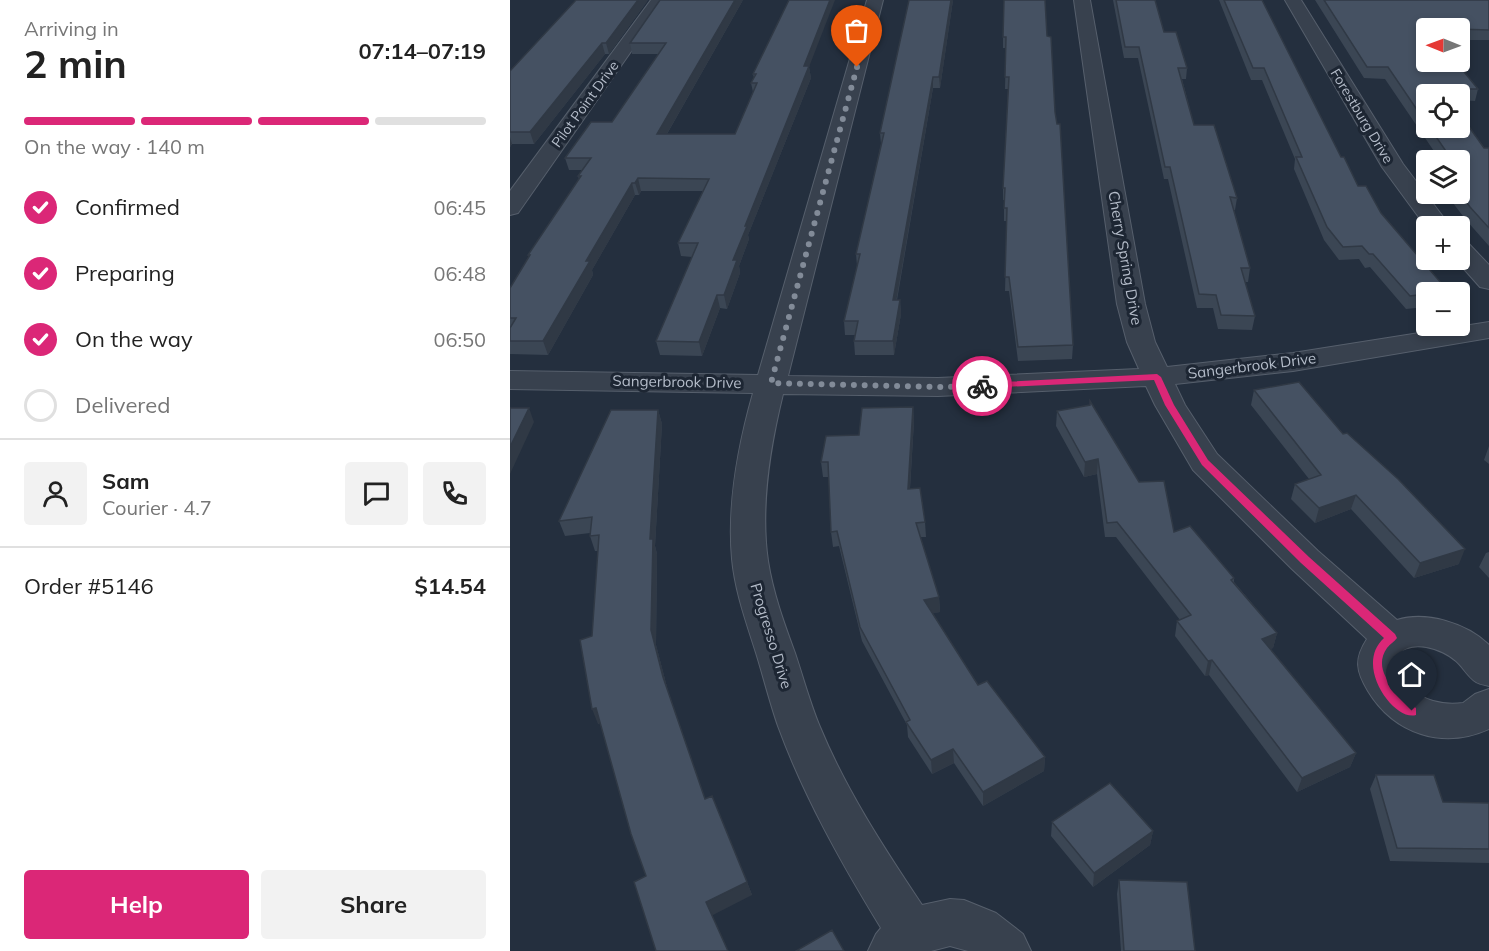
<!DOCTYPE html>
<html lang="en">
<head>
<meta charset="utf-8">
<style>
	body { margin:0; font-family:Mulish,sans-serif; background:#f2f2f2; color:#222; height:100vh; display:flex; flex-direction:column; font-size:22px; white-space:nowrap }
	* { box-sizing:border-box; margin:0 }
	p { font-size:20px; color:#767676 }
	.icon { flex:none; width:33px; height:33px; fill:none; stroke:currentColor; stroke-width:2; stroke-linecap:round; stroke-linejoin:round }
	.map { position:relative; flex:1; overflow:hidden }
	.drawer { display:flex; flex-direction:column; background:#fff; width:510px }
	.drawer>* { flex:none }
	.needle { width:39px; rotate:271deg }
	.buttons { position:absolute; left:906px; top:18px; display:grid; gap:12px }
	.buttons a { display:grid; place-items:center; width:54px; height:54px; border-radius:6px; background:#fff; box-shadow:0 3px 9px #0003; font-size:30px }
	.pin { position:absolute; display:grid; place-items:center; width:51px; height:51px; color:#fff; margin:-62px -26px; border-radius:50% 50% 50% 0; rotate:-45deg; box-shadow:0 0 6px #0007 }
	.pin .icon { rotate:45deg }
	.courier { position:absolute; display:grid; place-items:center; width:60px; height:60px; margin:-30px; border:4px solid #db2777; border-radius:50%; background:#fff; color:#222; box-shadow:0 2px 8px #0007 }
	.overview em { font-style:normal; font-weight:700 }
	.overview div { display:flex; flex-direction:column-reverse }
	.overview { display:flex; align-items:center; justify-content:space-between; height:102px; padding:0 24px }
	h1 { font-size:39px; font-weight:700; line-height:45px }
	.bar { display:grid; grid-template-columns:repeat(4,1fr); gap:9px 6px; align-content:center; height:72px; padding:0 24px }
	.bar i { height:8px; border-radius:4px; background:#e0e0e0 }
	.bar .on { background:#db2777 }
	.bar p { grid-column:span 4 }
	.line { display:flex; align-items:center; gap:15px; padding:0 24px; border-top:2px solid #e0e0e0 }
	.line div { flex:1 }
	.round { display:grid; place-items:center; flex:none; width:63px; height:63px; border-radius:6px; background:#f2f2f2 }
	ol { padding:0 24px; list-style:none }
	li { display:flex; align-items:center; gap:18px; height:66px }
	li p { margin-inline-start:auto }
	li .icon { padding:6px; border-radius:50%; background:#db2777; color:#fff; stroke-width:4 }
	li:last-child { color:#767676 }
	li i { width:33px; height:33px; border:3px solid #e0e0e0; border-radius:50% }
	.button { display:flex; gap:12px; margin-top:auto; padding:12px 24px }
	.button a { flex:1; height:69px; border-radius:6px; background:#db2777; color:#fff; font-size:24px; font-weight:700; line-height:69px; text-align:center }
	.button a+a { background:#f2f2f2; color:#222 }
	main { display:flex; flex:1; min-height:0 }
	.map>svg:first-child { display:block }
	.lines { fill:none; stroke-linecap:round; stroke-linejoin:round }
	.minor-casing { stroke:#565f6c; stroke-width:2 }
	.minor { fill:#38414e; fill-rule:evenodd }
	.wall { fill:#3b4654 }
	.shaded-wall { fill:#303945 }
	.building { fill:#455162; stroke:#303945; stroke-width:1.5 }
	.route { fill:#db2777 }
	.done { stroke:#828b98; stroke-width:6; stroke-dasharray:0 10.8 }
	.labels { text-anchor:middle; stroke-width:6; stroke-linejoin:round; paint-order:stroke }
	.far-street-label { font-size:14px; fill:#b4bcc9; stroke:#1d2633 }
	.street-label { font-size:15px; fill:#b4bcc9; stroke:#1d2633 }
</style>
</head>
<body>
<main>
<section class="drawer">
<div class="overview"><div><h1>2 min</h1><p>Arriving in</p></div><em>07:14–07:19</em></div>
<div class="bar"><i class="on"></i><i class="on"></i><i class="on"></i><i></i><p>On the way · 140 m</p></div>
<ol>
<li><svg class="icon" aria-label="check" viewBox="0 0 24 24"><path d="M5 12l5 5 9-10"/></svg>Confirmed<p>06:45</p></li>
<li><svg class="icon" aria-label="check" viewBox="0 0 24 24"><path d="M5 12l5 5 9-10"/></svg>Preparing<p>06:48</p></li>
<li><svg class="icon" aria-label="check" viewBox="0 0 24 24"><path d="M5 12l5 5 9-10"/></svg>On the way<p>06:50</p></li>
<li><i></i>Delivered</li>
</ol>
<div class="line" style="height:108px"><a class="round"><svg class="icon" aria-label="person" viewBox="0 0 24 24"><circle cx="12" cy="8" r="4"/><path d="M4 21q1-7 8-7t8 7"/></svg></a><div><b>Sam</b><p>Courier · 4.7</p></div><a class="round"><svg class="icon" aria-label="chat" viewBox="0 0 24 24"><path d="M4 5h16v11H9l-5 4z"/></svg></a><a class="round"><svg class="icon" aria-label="phone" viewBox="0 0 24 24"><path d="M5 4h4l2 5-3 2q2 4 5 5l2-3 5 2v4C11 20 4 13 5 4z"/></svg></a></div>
<div class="line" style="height:78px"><div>Order #5146</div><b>$14.54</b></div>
<div class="button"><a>Help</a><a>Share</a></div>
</section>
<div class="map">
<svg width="979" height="951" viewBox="0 0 979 951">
	<rect width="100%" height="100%" fill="#242f3e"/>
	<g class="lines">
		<g class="minor-casing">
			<path id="minor" d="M141 0H157L8 213 0 215V191Z
				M357 0H373L278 376 428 378 629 369 617 342 607 304 564 0H580L635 304 645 342 657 367 783 353 979 322V338L783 371 665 384 675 405 707 454 808 551 887 620C916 611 957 623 979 645V686C975 685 969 684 966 682 958 677 953 667 946 661 933 649 899 637 887 657 890 692 920 707 953 703L965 694 979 689V729C933 750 884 734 858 691 846 671 844 659 857 639L782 569 683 470 645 405 636 386 428 396 273 394C260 447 250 506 258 561 263 593 274 623 285 653 293 677 300 703 310 727 336 790 374 848 412 905L440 899 454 900 486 913 513 934 521 951H458L440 946 421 951H358L366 934 371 928C332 864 294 797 268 726 260 703 254 679 247 656 237 624 225 592 222 559 217 503 228 446 243 393L0 389V371L248 375Z
				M775 0H791L893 164 940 226 916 227 872 167Z
				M950 241 959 244 979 265V289L970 287 946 260H950Z"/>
		</g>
		<use href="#minor" class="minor"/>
	</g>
	<path class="wall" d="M138 0 99 54H95L24 144H2L0 147V71Z
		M233 0 157 134H225L243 92 241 83 244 78 243 74 299 67 301 78 238 235 239 239 229 266 230 273 217 309 210 308 192 356 150 355 146 341 182 257 171 256 168 243 193 191H131L129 195H125L82 270 83 275 38 355 0 354V288L19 257 18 255 69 179 68 176 72 170H59L55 158 102 122 149 54H122L120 43Z
		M443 0 430 88H423L387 300H390L391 314 384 355H345L344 341 345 335H335L334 321 347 266 346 254 371 144 370 133Z
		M603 0H645L654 32 677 68 676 79H672L684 125 727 198 725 210H724L740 268 738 282H735L745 316 742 330 708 329 703 308H687L658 179H654L628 58H614Z
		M709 0H752L831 157 848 186 938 291 937 292H916V307L896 309 860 267 855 268 849 259 829 260 814 240 784 169 785 159 752 80H741Z
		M805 0H979V40H950V28H916L968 89 965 101 950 100V94H916V128H950L974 148H979V246L956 220 936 194H950V160H930L875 79 854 78Z
		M537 36 545 112 563 345 562 359 508 361 499 291H495L497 221H494V200H493V188L498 89H495L496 48H493V37Z
		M744 390 833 434 949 564 904 578 841 509 805 523 781 499 785 484 799 479 741 405Z
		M403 407 404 421 400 489 415 522 416 537H410L429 597 430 612 422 613 468 685 535 757 534 771 473 806 444 763 422 774 398 737 397 725 352 641 329 546 323 547 321 532 319 477H313L311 462 349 435Z
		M148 410 152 424 145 546 147 554 146 645 158 691 195 799 237 882 242 895 136 876 90 723 88 724 82 636 88 551H85L80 536V533L55 536 49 521Z
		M547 411 629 482 664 532 724 578V582L767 633 763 648 760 649 846 753 840 767 787 792 699 675 695 676 665 636 667 621 670 620 606 537H595L587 474 574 477 546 426Z
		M979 446V464L974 460Z
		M979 552V578L969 567 976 553Z
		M866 775 933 802 979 803V863L880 861 860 789Z
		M542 822 643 831 640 845 583 887 541 836Z
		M609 880 685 951H611L607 894Z"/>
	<path class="shaded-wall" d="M128 0H138L99 54 96 43Z
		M225 0H233L150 146 147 134Z
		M320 0H325L299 67 301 78 238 235 239 239 229 266 230 273 217 309 214 295 223 260 235 226 294 66Z
		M441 0H443L430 88 429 77Z
		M92 43 95 54 24 144 20 132Z
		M423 77V88L384 314 383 300Z
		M0 137 2 144 0 147Z
		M128 178 131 191 129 195 125 183Z
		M122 183 125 195 82 270 83 275 38 355 33 341 76 261Z
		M207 295 210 308 192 356 189 342Z
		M390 300 391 314 384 355 383 341Z
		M403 407 404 421 399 503 398 489Z
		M19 408 24 422 0 474V447Z
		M148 410 152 424 145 546 147 554 146 645 158 691 153 677 141 630 140 539Z
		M588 459 587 474 574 477 575 462Z
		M846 495 841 509 805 523 809 508Z
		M955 549 949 564 904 578 910 563Z
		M429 597 430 612 415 615 414 600Z
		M767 633 763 648 748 654 752 639Z
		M702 660 699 675 695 676 698 661Z
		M86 708 92 722 88 724 82 709Z
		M443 749 444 763 422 774 421 760Z
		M846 753 840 767 787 792 792 778Z
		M535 757 534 771 473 806V792Z
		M643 831 640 845 583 887 584 873Z
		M237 882 242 895 201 916 196 902Z"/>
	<path class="building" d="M66 0H128L96 43H92L20 132H0V71Z
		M150 0H225L147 134H225L247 83H241L246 74H243L279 0H320L294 66H299L235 226H237L223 260H227L214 295H207L189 342 146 341 188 243H168L199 179 128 178 125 183H122L76 261H80L33 341H0V328L6 318H0V288L20 255H18L71 176H68L81 158H55L81 122H102L156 43H120Z
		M399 0H441L429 77H423L383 300H390L383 341H344L348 321H334L350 254H346L374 133H370Z
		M494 0H535L537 36 541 37 545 112 547 124H550L563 345 508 347 499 277H495L497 208H494L495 188H493L499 77H495L496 37H493Z
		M606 0H645L654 32H666L677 68H668L684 125H704L727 198 720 197 740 268H731L745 316 711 315 706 295 689 294 660 167H655L629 47H615Z
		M714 0H752L831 157H834L848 186H856L871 213 938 291 916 292V294L900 296 863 254H859L852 246 833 247 817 227 786 157H792L754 68H743Z
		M814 0H979V30L916 28V62H946L968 89H931L935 94H916V123L878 67H857Z
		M950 114 974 148H979V228L960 207 950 193V160H942L920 128H950Z
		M789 382 833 434 837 433 888 479 955 549 910 563 846 495 809 508 785 484 811 475 744 390Z
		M580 401 629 482 654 481 664 532 680 526 724 578 721 580 767 633 752 639 846 753 792 778 702 660 698 661 667 621 681 615 607 522 597 523 588 459 575 462 547 411 580 405Z
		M403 407 398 489 410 488 415 522 406 523 429 597 414 600 468 685 477 681 535 757 473 792 443 749 421 760 396 722 400 720 350 627 327 531 321 532 318 462H311L316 436 349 435 352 408Z
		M0 408H19L0 447Z
		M101 410H148L140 539H143L141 630 153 677 195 799 202 796 237 882 196 902 218 951H146L124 882 136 876 121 834 86 708 82 709 70 640 82 636 89 535 80 536 82 517 49 521Z
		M866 775H924L933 802 979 803V849L887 848Z
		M600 783 643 831 584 873 542 822Z
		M609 880 677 882 685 951H614Z
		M322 930 334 951H286Z"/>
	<path class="route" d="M647 374 651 377 664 405 698 460 799 557 885 634 887 638C884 642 880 644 877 648 860 672 890 696 906 708V715C885 722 843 666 874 638L791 563 692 465 655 405 644 380 472 388 468 386 472 383Z"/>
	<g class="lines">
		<path class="done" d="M347 67 261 383 428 387 472 386"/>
	</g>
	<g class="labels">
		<g class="far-street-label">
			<text transform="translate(75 104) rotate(-54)" y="5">Pilot Point Drive</text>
			<text transform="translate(852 116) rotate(59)" y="5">Forestburg Drive</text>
		</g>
		<g class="street-label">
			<text transform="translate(615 258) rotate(80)" y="5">Cherry Spring Drive</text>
			<text transform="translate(742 366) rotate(-7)" y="5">Sangerbrook Drive</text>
			<text transform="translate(167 382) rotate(1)" y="5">Sangerbrook Drive</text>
			<text transform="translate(261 636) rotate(73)" y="5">Progresso Drive</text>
		</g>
	</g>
</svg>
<div class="buttons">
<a><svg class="needle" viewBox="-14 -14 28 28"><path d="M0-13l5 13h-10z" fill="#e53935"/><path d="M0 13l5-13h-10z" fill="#767676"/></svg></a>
<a><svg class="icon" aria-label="locate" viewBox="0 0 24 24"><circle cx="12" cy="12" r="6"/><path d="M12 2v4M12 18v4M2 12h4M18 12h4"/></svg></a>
<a><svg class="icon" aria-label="layers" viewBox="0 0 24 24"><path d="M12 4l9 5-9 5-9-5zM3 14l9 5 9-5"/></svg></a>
<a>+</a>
<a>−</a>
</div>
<div class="pin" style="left:347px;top:67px;background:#ea580c"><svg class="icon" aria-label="bag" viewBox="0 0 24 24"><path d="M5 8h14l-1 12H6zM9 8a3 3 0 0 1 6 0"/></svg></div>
<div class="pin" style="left:902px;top:711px;background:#1f2937"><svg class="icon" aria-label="home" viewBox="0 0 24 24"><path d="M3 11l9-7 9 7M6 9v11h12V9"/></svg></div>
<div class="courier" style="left:472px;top:386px"><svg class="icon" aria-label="bike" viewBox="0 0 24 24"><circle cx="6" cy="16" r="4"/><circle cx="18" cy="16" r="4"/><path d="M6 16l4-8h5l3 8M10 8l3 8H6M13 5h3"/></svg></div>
</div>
</main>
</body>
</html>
